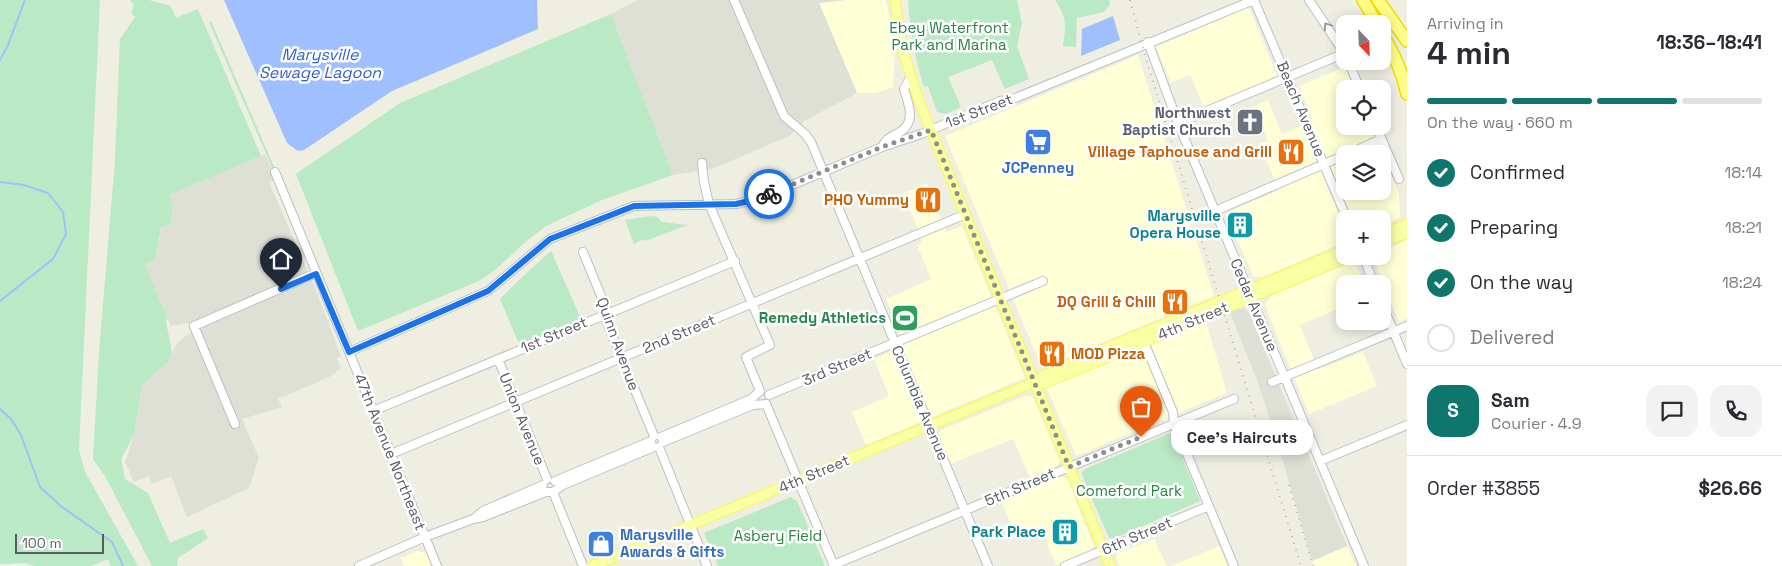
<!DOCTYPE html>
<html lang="en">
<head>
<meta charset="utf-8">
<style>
	body { margin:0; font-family:"Space Grotesk",sans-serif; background:#f2f2f3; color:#2b2b33; height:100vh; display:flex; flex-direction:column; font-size:19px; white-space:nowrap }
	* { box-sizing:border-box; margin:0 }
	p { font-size:16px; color:#7c7c81 }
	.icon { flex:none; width:28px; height:28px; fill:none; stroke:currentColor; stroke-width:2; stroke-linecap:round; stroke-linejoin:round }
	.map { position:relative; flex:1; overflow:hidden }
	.panel { display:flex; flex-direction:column; background:#fff; width:375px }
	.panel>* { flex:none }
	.needle { width:32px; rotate:157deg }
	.tools { position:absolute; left:1336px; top:15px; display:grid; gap:10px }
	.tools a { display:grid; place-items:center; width:55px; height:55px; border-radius:10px; background:#fff; box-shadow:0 2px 12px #0003; font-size:25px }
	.scale { position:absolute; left:15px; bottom:12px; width:89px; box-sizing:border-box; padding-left:5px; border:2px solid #595b64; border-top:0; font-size:14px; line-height:18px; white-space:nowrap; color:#595b64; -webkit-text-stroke:4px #fff; paint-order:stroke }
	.pin { position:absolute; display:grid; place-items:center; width:42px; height:42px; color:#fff; margin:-51px -21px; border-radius:50% 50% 50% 0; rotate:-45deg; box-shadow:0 0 5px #0007 }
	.pin .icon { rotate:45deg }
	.courier { position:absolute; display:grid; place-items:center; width:50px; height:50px; margin:-25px; border:4px solid #1a73e8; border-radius:50%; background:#fff; color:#222; box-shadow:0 1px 6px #0007 }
	.bubble { position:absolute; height:35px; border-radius:15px; background:#fff; box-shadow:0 2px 12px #0003; font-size:16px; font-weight:600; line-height:35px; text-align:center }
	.head em { font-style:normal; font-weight:600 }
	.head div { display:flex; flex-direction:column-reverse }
	.head { display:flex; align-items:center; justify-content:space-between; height:85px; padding:0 20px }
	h1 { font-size:32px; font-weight:600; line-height:38px }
	.bar { display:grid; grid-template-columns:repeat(4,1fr); gap:8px 5px; align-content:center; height:60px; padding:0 20px }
	.bar i { height:6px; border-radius:4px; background:#e1e1e2 }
	.bar .selected { background:#0f766e }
	.bar p { grid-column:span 4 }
	.line { display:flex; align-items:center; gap:12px; padding:0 20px; border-top:1px solid #e1e1e2 }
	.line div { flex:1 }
	.round { display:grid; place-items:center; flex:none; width:52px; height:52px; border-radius:15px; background:#f2f2f3 }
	ol { padding:0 20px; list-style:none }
	li { display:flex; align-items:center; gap:15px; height:55px }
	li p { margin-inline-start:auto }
	li .icon { padding:5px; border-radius:50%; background:#0f766e; color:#fff; stroke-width:4 }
	li:last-child { color:#7c7c81 }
	li i { width:28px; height:28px; border:2px solid #e1e1e2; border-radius:50% }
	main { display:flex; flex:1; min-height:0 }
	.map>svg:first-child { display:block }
	.commercial { fill:#ffffd5; fill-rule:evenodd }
	.industrial { fill:#dedfd5 }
	.green { fill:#bae9c5 }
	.water { fill:#a0bfff }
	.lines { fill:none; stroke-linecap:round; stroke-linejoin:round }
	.stream { stroke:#a0bfff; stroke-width:2 }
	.minor-casing { stroke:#bebfc6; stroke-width:10 }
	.major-casing { stroke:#fff749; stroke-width:11 }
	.highway-casing { stroke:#efdd00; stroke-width:14 }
	.minor { stroke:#fff; stroke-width:8 }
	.major { stroke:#f8ffa5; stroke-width:9 }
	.highway { stroke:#fffd87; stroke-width:11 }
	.rail { stroke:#b7b7b8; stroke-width:2; stroke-dasharray:1 6; stroke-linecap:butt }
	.oneway { stroke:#9b9da2 }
	.done { stroke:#8d8e90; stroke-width:5; stroke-dasharray:0 9 }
	.route { stroke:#1a73e8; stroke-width:6 }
	.labels { text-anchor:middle; stroke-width:5; stroke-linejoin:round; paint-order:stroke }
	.park-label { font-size:15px; fill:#2a8243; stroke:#fff }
	.street-label { font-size:15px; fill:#595b64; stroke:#fff }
	.worship-label { font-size:15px; font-weight:bold; fill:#5b616d; stroke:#fff; text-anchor:end }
	.food-label { font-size:15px; font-weight:bold; fill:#c56008; stroke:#fff; text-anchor:end }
	.shop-label { font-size:15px; font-weight:bold; fill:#366cbe; stroke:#fff }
	.culture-label { font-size:15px; font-weight:bold; fill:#0d838f; stroke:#fff; text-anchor:end }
	.leisure-label { font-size:15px; font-weight:bold; fill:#27864d; stroke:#fff; text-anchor:end }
	.water-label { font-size:16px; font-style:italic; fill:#365ccf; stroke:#fff }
</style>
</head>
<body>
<main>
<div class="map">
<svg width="1407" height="566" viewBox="0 0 1407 566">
	<rect width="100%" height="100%" fill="#eeeee1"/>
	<path class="commercial" d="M845 0H886L895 48 893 87 876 93H857L819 3Z
		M1247 8 1250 10 1278 78 1204 108 1190 75 1171 83 1156 47Z
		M1138 55 1214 296 1042 368 945 136Z
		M1344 67 1346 68 1355 89H1345V126H1371L1399 193 1400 218 1383 226 1382 219H1345V242L1263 277 1253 276 1226 213 1279 190 1260 144 1268 141 1252 107 1268 100 1282 134 1313 121 1299 86ZM1345 154H1382V191H1345Z
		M927 183 946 232 962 226 1025 378 866 445 852 412 889 396 874 359 905 345 886 299 931 279 917 245 923 242 903 193Z
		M1407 240V318L1399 322 1372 256H1382L1383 251Z
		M1354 261 1364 284H1345V306L1300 325 1318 370 1363 352 1377 386 1309 414 1270 319 1265 303 1272 295Z
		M1206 322 1227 393 1076 456 1047 389 1048 387Z
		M1025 396H1029L1033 398 1037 406 1060 461 1057 467 1030 478 1013 439 950 464 938 436 941 430Z
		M1059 476 1067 478 1094 546 1089 551 1056 565 1042 530 1018 540 1001 501Z
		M1154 539 1167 566H1120L1116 558 1118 553Z
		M1219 546 1228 566H1171Z
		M1347 546 1356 566H1315L1312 561Z
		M418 551 426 553 431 566H404L401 558Z"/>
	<path class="industrial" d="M638 0H845L819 3 857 93 804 121 789 136 712 169 673 175 611 14Z
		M265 154 276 179 269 182 315 288 341 356 337 358 341 368 329 377 278 399 282 407 242 419 259 458 249 488 187 517 171 476 152 484 149 476 134 482 125 462 134 435 142 385 168 362 177 343 191 332 188 323 171 326 145 265 155 259 169 195Z
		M1243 308 1249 313 1347 546 1312 561 1280 451 1257 380 1230 312Z"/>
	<path class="green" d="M0 0H100L79 450 85 472 138 566H111L108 559 91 566H34C22 559 13 566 0 564Z
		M130 0H149L171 6 176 18 198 9 261 156 169 195 173 205 170 224 161 228 155 259 145 265 168 319 166 321 172 353 168 362 142 385 134 435 121 459 125 479 148 493 170 543 203 529 208 538 178 558 177 566H152L105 476 93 459 99 353 115 160 120 39 135 17 131 13 134 6Z
		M908 0H1017L1022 23 1017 46 1029 79 1005 89 992 60 948 77 961 107 946 114 937 112 928 86 924 87C915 59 910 30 908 0Z
		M1055 0H1109L1110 4 1104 12 1077 18 1076 47 1063 46C1066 25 1067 18 1055 0Z
		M611 14 673 175 602 200 546 226 524 243 494 271 479 281 358 331 296 174 400 103Z
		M211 21 275 169 273 170 209 22Z
		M651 216 658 217 661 222 688 225 645 241 643 239 634 244 625 220Z
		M551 251 582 321 520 346 500 299 522 277Z
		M1170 433 1173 435 1200 501 1113 539 1109 538 1082 475V472L1087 468Z
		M791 497 797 501 825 566H718L704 533Z"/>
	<path class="water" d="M224 0H537L538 29 392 91 304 150 298 151 287 143Z
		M1113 16 1120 40 1081 56 1082 29Z"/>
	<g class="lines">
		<path class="stream" d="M0 60 8 45 25 0
			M0 182 24 185 48 193 63 212 66 234 53 259 0 301
			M0 409 11 419 21 435 40 487 62 507 112 542 123 566"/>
		<g class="minor-casing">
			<path id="minor" d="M734 0 784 116 805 134 811 142 988 566
				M1254 0 1347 219
				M1309 0 1345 54
				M1148 42 1178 123 1364 566
				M1348 61 1360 89
				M1178 123 1345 53
				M1376 126 1399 179
				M882 147C887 137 890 138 900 132 916 122 909 105 904 89L911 76
				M1348 154 1381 139
				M702 163 704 182 709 204 770 345 746 357 760 391
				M275 172 437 566
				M1215 211 1345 155
				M583 252 606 308 605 318 654 436
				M1363 256 1374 284
				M1382 304 1407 364
				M1144 342 1173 412 1174 423 1234 566
				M349 352 488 291 550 239 634 206 736 204 759 199 882 147 921 134 1000 101 1013 99 1254 0
				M498 359 547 479
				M1272 382 1407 326
				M769 395 1043 281
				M766 404 834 566
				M373 411 735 261
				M235 424 194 326 316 273
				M661 437 751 399 760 391
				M663 442 753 405 766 404
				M659 447 707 566
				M391 454 966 214
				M1320 461 1407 425
				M555 481 651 441
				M553 492 563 485 654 447
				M553 492 583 566
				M475 518 483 511 543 485
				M833 565 1234 399
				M359 566 425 537 473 519 483 517 546 492H553
				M1065 566 1209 506"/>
		</g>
		<g class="major-casing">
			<path id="major" d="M895 0 902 48 920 104 1110 566
				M1382 235 1407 224
				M1382 243 1407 233
				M1035 382 1046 383 1351 256
				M592 566 1035 382 1044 375 1077 360 1345 250"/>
		</g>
		<g class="highway-casing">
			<path id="highway" d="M1363 0 1377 24
				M1378 0 1407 41
				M1382 34C1394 53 1402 71 1407 94"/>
		</g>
		<use href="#minor" class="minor"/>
		<use href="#major" class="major"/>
		<use href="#highway" class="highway"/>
		<path class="rail" d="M1130 0 1142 45 1301 566
			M1289 485 1313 566"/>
	</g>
	<defs><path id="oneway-chevron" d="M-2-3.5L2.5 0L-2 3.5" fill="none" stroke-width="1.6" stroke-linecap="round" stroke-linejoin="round" transform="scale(1.25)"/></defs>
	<use class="oneway" href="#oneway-chevron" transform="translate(1327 26) rotate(-124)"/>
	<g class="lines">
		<path class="done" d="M769 194 882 147 931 130 1069 467 1141 437"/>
		<path class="route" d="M281 289 316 274 349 352 488 291 550 239 634 206 736 204 759 199 769 194"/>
	</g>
	<defs>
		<g id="church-square" transform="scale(1.4375)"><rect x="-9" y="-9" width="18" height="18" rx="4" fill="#6b7280" stroke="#fff"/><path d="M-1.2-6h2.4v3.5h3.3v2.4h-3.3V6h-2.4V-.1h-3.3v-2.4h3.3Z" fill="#fff"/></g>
		<g id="supermarket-square" transform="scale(1.4375)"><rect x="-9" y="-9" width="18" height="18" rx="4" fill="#3f7fe0" stroke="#fff"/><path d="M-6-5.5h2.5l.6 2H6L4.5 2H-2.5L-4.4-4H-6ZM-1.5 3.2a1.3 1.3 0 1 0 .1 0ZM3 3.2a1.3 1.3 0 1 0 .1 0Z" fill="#fff"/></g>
		<g id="restaurant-square" transform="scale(1.4375)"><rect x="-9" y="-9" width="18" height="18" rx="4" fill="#e8710a" stroke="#fff"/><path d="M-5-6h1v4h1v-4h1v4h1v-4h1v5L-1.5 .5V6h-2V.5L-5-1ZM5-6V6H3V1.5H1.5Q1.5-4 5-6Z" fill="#fff"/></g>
		<g id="building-square" transform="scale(1.4375)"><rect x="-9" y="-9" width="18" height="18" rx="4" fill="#0f9aa8" stroke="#fff"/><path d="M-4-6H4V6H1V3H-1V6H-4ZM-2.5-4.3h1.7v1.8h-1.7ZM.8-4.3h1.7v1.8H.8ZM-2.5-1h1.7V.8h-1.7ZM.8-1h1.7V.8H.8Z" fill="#fff"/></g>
		<g id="stadium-square" transform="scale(1.4375)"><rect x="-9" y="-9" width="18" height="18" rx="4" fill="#2e9e5b" stroke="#fff"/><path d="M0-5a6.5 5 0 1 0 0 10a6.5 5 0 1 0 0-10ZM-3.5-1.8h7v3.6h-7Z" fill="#fff"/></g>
		<g id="shop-square" transform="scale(1.4375)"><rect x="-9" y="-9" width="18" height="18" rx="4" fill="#3f7fe0" stroke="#fff"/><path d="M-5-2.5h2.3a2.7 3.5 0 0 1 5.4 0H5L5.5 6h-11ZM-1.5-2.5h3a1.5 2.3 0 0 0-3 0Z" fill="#fff"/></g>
	</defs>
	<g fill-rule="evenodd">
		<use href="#church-square" x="1250" y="122"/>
		<use href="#supermarket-square" x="1038" y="142"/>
		<use href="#restaurant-square" x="1291" y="152"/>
		<use href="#restaurant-square" x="928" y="200"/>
		<use href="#building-square" x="1240" y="225"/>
		<use href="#restaurant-square" x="1175" y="302"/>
		<use href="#stadium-square" x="905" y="318"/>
		<use href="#restaurant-square" x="1052" y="354"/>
		<use href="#building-square" x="1065" y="532"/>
		<use href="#shop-square" x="601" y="544"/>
	</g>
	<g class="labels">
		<g class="park-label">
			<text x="949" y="33">Ebey Waterfront<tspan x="949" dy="17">Park and Marina</tspan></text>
			<text x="1129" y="496">Comeford Park</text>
			<text x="778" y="541">Asbery Field</text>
		</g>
		<g class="street-label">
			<text transform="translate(1301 109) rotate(67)" y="5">Beach Avenue</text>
			<text transform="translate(979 111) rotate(-21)" y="5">1st Street</text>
			<text transform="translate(1254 305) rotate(67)" y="5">Cedar Avenue</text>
			<text transform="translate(1193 321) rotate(-23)" y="5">4th Street</text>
			<text transform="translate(679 334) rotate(-23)" y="5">2nd Street</text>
			<text transform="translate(554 335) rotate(-23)" y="5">1st Street</text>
			<text transform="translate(618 344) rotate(70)" y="5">Quinn Avenue</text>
			<text transform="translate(837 367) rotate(-23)" y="5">3rd Street</text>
			<text transform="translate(920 403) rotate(67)" y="5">Columbia Avenue</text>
			<text transform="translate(522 419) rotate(68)" y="5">Union Avenue</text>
			<text transform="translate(390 452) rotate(68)" y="5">47th Avenue Northeast</text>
			<text transform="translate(814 474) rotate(-23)" y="5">4th Street</text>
			<text transform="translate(1020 487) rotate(-23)" y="5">5th Street</text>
			<text transform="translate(1137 536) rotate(-23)" y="5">6th Street</text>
		</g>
		<g class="worship-label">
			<text x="1231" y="118">Northwest<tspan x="1231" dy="17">Baptist Church</tspan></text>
		</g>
		<g class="food-label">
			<text x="1272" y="157">Village Taphouse and Grill</text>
			<text x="909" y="205">PHO Yummy</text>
			<text x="1156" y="307">DQ Grill &amp; Chill</text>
			<text x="1071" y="359" text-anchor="start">MOD Pizza</text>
		</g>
		<g class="shop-label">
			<text x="1038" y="173">JCPenney</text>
			<text x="620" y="540" text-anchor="start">Marysville<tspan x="620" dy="17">Awards &amp; Gifts</tspan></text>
		</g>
		<g class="culture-label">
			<text x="1221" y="221">Marysville<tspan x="1221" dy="17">Opera House</tspan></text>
			<text x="1046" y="537">Park Place</text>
		</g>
		<g class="leisure-label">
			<text x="886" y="323">Remedy Athletics</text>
		</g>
		<g class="water-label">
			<text x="320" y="60">Marysville<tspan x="320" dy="18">Sewage Lagoon</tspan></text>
		</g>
	</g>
</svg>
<div class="tools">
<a><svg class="needle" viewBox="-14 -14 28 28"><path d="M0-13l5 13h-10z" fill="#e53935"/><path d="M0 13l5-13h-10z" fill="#7c7c81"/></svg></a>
<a><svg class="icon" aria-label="locate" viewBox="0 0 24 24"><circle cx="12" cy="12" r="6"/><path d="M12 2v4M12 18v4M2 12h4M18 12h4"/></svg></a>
<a><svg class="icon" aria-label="layers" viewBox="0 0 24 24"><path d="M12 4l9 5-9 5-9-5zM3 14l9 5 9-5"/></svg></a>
<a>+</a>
<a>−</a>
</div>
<div class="scale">100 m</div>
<div class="pin" style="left:1141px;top:437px;background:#ea580c"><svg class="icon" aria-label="bag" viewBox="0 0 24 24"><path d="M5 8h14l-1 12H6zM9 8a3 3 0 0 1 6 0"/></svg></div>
<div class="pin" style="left:281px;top:289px;background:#1f2937"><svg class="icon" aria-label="home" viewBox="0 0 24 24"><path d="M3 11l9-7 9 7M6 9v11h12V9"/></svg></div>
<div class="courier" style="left:769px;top:194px"><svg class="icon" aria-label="bike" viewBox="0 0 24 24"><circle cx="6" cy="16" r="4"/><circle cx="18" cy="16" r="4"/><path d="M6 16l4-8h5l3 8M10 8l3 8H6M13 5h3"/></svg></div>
<div class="bubble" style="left:1171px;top:420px;width:142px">Cee's Haircuts</div>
</div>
<section class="panel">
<div class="head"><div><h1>4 min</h1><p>Arriving in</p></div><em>18:36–18:41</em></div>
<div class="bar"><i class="selected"></i><i class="selected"></i><i class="selected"></i><i></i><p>On the way · 660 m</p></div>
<ol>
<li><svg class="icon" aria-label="check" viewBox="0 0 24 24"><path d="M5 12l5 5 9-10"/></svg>Confirmed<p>18:14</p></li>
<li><svg class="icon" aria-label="check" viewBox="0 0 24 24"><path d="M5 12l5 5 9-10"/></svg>Preparing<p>18:21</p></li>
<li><svg class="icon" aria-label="check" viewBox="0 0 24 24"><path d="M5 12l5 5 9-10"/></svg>On the way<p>18:24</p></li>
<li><i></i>Delivered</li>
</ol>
<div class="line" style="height:90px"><b class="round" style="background:#0f766e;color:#fff">S</b><div><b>Sam</b><p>Courier · 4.9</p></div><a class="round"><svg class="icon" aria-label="chat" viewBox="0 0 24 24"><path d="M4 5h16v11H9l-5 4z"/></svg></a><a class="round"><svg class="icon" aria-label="phone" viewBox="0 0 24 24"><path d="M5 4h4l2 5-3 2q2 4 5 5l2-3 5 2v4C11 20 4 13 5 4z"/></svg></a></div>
<div class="line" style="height:65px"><div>Order #3855</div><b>$26.66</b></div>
</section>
</main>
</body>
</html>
